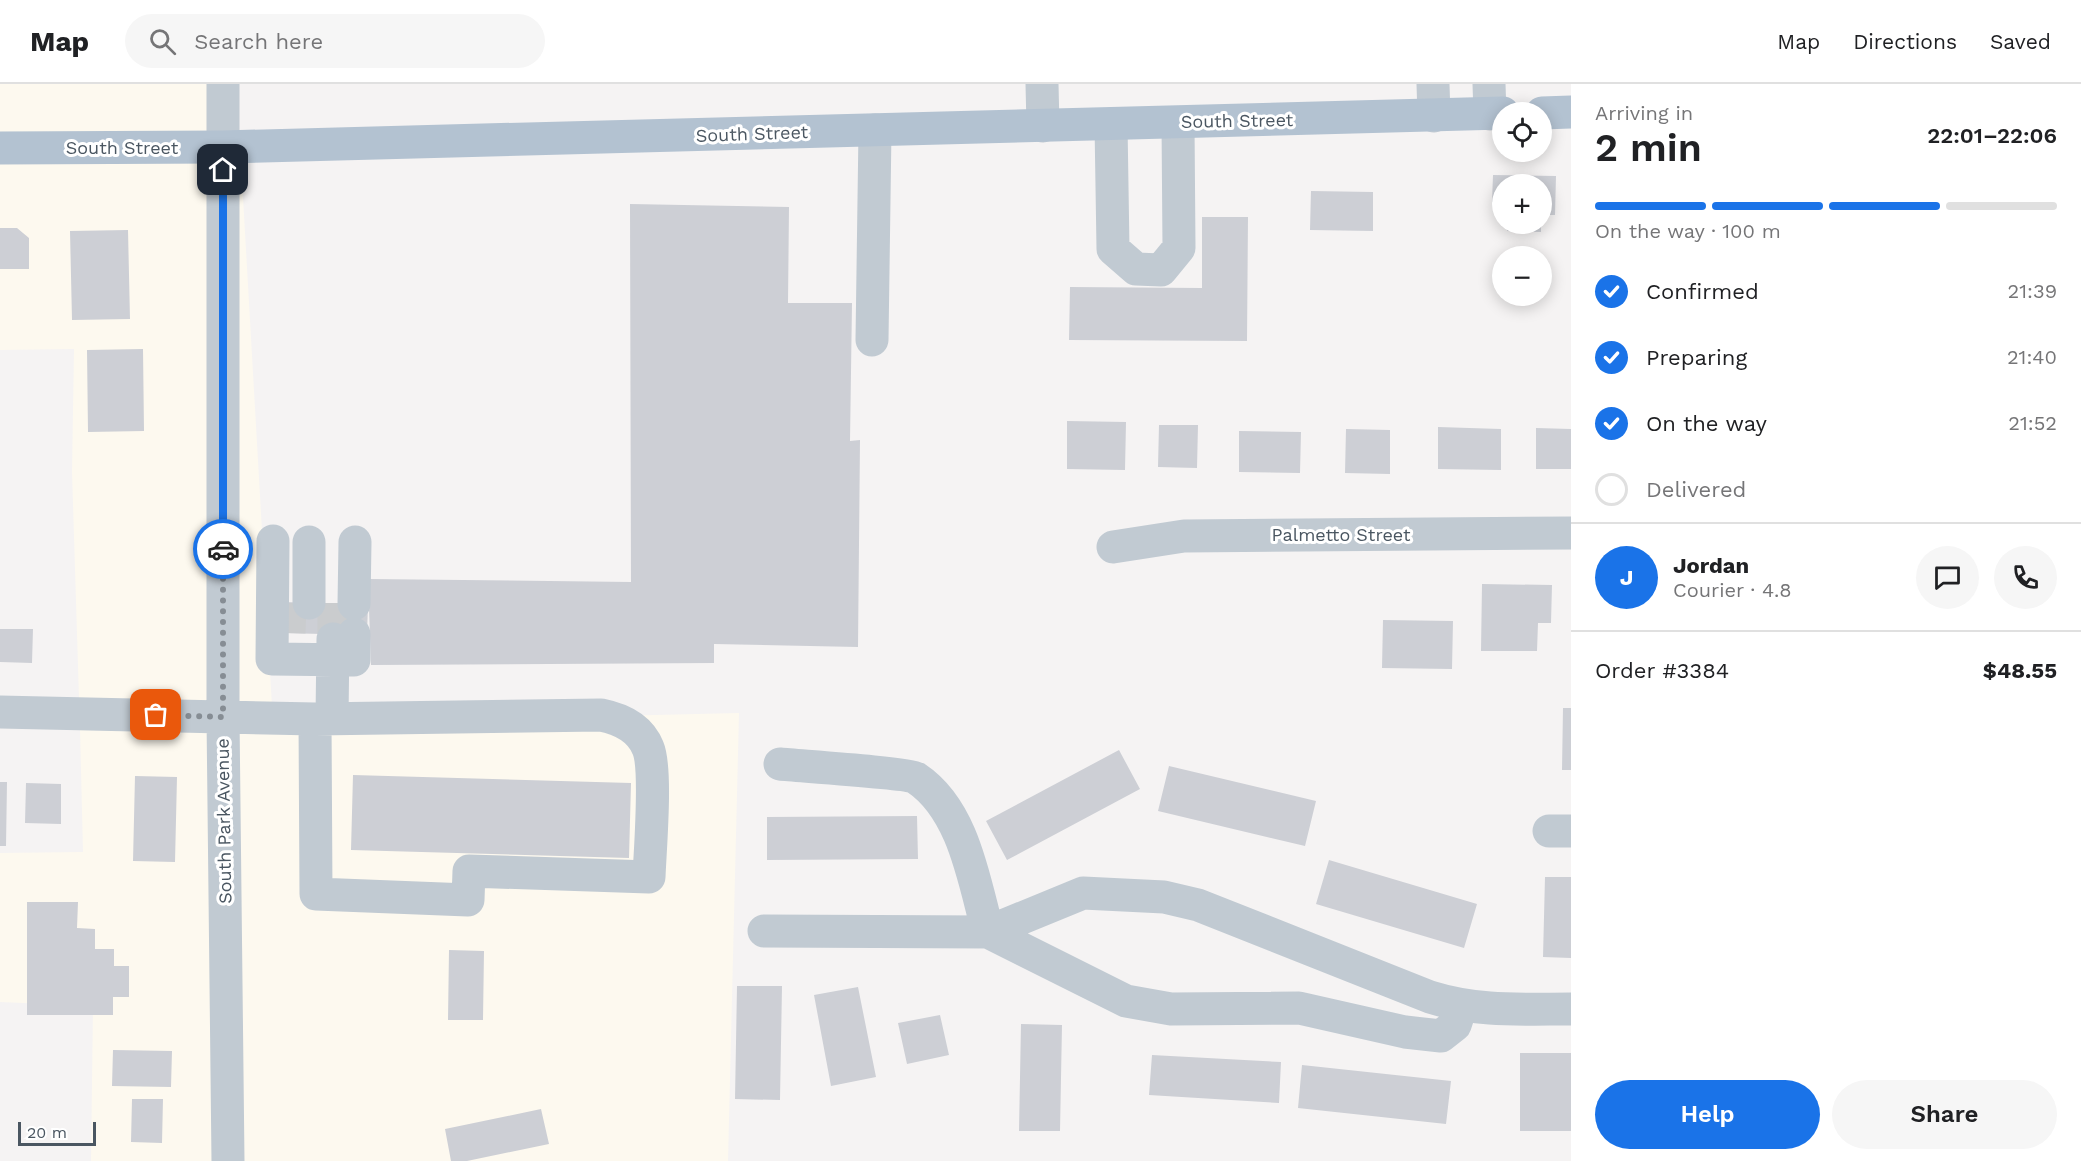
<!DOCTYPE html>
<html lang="en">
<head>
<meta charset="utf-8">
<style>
	body { margin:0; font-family:"Work Sans",sans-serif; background:#f6f6f6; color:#202124; height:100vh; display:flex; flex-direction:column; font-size:22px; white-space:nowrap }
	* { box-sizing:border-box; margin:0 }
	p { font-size:20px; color:#757577 }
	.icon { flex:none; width:33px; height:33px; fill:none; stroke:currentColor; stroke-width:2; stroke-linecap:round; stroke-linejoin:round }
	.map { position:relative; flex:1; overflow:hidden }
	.sheet { display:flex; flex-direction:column; background:#fff; width:510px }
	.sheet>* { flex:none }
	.fabs { position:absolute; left:1492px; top:18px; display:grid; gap:12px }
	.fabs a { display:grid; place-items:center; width:60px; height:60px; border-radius:50%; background:#fff; box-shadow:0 3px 15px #0003; font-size:30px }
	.scale { position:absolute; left:18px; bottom:15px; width:78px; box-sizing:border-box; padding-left:6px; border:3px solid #4a5661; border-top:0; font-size:16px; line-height:21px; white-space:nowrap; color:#4a5661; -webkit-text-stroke:4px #fff; paint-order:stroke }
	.pin { position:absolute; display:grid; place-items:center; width:51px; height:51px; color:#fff; margin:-26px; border-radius:12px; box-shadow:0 3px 9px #0006 }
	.courier { position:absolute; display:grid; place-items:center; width:60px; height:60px; margin:-30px; border:4px solid #1a73e8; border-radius:50%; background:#fff; color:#222; box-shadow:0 2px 8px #0007 }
	.overview em { font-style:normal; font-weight:600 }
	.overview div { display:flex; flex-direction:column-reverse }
	.overview { display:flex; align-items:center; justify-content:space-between; height:102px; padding:0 24px }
	h1 { font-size:39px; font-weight:600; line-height:45px }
	.bar { display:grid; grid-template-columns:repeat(4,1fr); gap:9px 6px; align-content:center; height:72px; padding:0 24px }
	.bar i { height:8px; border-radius:4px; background:#e0e0e0 }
	.bar .on { background:#1a73e8 }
	.bar p { grid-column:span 4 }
	.line { display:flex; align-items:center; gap:15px; padding:0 24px; border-top:2px solid #e0e0e0 }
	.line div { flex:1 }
	.round { display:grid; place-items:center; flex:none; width:63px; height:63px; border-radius:32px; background:#f6f6f6 }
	ol { padding:0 24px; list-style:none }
	li { display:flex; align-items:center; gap:18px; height:66px }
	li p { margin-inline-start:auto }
	li .icon { padding:6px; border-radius:50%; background:#1a73e8; color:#fff; stroke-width:4 }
	li:last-child { color:#757577 }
	li i { width:33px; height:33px; border:3px solid #e0e0e0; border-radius:50% }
	.button { display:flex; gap:12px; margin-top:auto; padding:12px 24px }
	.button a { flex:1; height:69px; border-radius:36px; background:#1a73e8; color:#fff; font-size:24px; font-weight:600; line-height:69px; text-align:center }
	.button a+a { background:#f6f6f6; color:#202124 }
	header { display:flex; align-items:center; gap:36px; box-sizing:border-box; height:84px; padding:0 30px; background:#fff; border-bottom:2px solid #e0e0e0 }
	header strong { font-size:28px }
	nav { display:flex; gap:33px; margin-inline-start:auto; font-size:21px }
	.search { width:420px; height:54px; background:#f6f6f6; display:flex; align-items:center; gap:15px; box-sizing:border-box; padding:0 21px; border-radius:33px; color:#757577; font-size:22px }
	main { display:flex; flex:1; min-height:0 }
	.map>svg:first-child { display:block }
	.commercial { fill:#fdf9ef }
	.building { fill:#cdcfd5 }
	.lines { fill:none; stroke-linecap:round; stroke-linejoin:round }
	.minor-tunnel { stroke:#caccce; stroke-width:33; stroke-dasharray:33 16; stroke-linecap:butt }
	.minor { stroke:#c1cad2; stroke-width:33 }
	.major { stroke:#b3c2d1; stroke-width:33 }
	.done { stroke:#868d94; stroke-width:6; stroke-dasharray:0 10.8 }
	.route { stroke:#1a73e8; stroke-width:8 }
	.labels { text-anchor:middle; stroke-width:6; stroke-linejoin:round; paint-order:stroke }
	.street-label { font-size:18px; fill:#4a5661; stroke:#fff }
</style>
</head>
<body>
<header>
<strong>Map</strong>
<div class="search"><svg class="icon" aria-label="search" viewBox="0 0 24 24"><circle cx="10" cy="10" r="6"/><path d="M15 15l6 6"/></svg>Search here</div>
<nav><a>Map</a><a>Directions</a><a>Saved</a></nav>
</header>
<main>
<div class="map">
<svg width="1571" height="1077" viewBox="0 0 1571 1077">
	<rect width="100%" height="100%" fill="#f5f3f3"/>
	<path class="commercial" d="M0 0H210V48L0 49Z
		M210 78V618L79 614 72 388 74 265 0 266V79Z
		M237 78H241L273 640 739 629 728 1077H241Z
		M80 645 210 648 215 1077H91L93 922 0 918V769L83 768Z"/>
	<path class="building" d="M1493 91 1556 92 1555 131H1542V100H1503V118H1492Z
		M1311 107 1373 108V147L1310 146Z
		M630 120 789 123 788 219H852L850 357 860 356 858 563 714 560V579L371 581 368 495 631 498Z
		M1202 133H1248L1247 257 1069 256 1070 203 1202 204Z
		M1507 140H1541V148L1507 147Z
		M0 144H17L29 154V185H0Z
		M128 146 130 235 72 236 70 147Z
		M143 265 144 347 88 348 87 266Z
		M1067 337 1126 338 1125 386 1067 385Z
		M1159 341H1198L1197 384 1158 383Z
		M1438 343 1501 345V386L1438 385Z
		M1536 344 1571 345V385H1536Z
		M1346 345 1390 346V390L1345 389Z
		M1239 347 1301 348 1300 389 1239 388Z
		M1482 500 1552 501 1551 539H1538L1537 567H1481Z
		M281 518 368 520 367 551 280 549Z
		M1383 536 1453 537 1452 585 1382 584Z
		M0 545H33L32 579 0 578Z
		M1563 624H1571V686H1562Z
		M1119 666 1140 705 1007 776 986 737Z
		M1169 682 1316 717 1305 762 1158 727Z
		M353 691 631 699 629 774 351 766Z
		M135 692 177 693 175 778 133 777Z
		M0 698H7L6 762H0Z
		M26 699 61 700V740L25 739Z
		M917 732 918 775 767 776V733Z
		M1329 776 1477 820 1464 864 1316 820Z
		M1545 793H1571V874L1543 873Z
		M27 818H78L77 844 95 845V865H114V882H129V913H113V931H27Z
		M449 866 484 867 483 936H448Z
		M737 902H782L780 1016 735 1015Z
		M858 903 876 993 831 1002 814 911Z
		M940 931 949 971 907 980 898 939Z
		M1021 940 1062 941 1060 1047H1019Z
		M113 966 172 967 171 1003 112 1002Z
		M1520 969H1571V1047H1520Z
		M1152 971 1281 978 1279 1019 1149 1011Z
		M1302 981 1451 997 1446 1040 1298 1024Z
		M132 1015H163L162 1059 131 1058Z
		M541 1025 549 1060 467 1077H451L445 1045Z"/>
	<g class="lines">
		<path class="minor-tunnel" d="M289 549 290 519
			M334 550V519"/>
		<path class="minor" d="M223 0V633L228 1077
			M1042 0 1043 42
			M1433 0 1434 32
			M1489 0 1490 30
			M1111 40 1113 165 1136 185 1161 186 1179 164 1178 39
			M872 256 875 46
			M273 457 272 575 354 576V550
			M1113 463 1184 452 1571 449
			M309 519V458
			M354 520 355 458
			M0 628 315 635 601 631C621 635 640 644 648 664 657 685 650 766 649 793L469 787 468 816 316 810 315 635
			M332 634 333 555
			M780 680C800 682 907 689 916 694 964 726 974 797 988 848L1126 917 1171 925 1299 924 1405 948 1441 952 1455 941 1461 923
			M1549 747H1571
			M764 847 988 848 1083 809 1164 813 1198 821 1430 913C1478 928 1521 925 1571 925"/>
		<path class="major" d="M1542 29 1571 28
			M0 64 223 63 1503 29"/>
	</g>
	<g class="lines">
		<path class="done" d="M156 631 223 633V465"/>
		<path class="route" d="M223 465V86"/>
	</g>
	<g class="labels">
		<g class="street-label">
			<text transform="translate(1237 37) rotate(-1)" y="6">South Street</text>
			<text transform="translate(752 50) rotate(-2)" y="6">South Street</text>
			<text x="122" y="70">South Street</text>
			<text x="1341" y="457">Palmetto Street</text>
			<text transform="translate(224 737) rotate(-91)" y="6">South Park Avenue</text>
		</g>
	</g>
</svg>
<div class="fabs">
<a><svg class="icon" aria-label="locate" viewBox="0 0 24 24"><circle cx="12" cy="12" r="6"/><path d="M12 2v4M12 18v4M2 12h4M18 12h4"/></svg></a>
<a>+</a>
<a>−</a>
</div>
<div class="scale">20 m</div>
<div class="pin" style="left:156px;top:631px;background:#ea580c"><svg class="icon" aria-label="bag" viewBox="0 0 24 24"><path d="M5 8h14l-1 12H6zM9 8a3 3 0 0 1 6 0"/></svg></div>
<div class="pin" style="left:223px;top:86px;background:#1f2937"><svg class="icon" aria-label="home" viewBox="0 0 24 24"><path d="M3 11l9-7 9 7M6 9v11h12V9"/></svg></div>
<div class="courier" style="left:223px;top:465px"><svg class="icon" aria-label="car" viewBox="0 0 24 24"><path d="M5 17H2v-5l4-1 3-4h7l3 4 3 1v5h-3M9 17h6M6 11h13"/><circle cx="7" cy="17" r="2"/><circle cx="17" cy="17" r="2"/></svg></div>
</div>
<section class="sheet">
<div class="overview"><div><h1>2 min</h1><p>Arriving in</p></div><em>22:01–22:06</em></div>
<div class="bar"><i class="on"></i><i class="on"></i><i class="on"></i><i></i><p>On the way · 100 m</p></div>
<ol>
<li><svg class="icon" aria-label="check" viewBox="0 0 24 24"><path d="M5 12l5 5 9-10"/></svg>Confirmed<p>21:39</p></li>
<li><svg class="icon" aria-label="check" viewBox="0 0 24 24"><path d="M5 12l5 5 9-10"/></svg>Preparing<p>21:40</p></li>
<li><svg class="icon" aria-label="check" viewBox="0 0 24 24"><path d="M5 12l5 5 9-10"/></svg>On the way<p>21:52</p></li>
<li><i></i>Delivered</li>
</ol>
<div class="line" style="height:108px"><b class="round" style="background:#1a73e8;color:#fff">J</b><div><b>Jordan</b><p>Courier · 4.8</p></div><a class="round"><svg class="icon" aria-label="chat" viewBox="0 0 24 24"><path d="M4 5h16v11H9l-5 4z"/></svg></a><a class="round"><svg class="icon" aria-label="phone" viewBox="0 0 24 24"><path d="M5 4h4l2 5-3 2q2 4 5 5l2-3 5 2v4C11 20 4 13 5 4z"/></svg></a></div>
<div class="line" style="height:78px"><div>Order #3384</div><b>$48.55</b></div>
<div class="button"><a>Help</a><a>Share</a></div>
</section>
</main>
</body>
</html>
